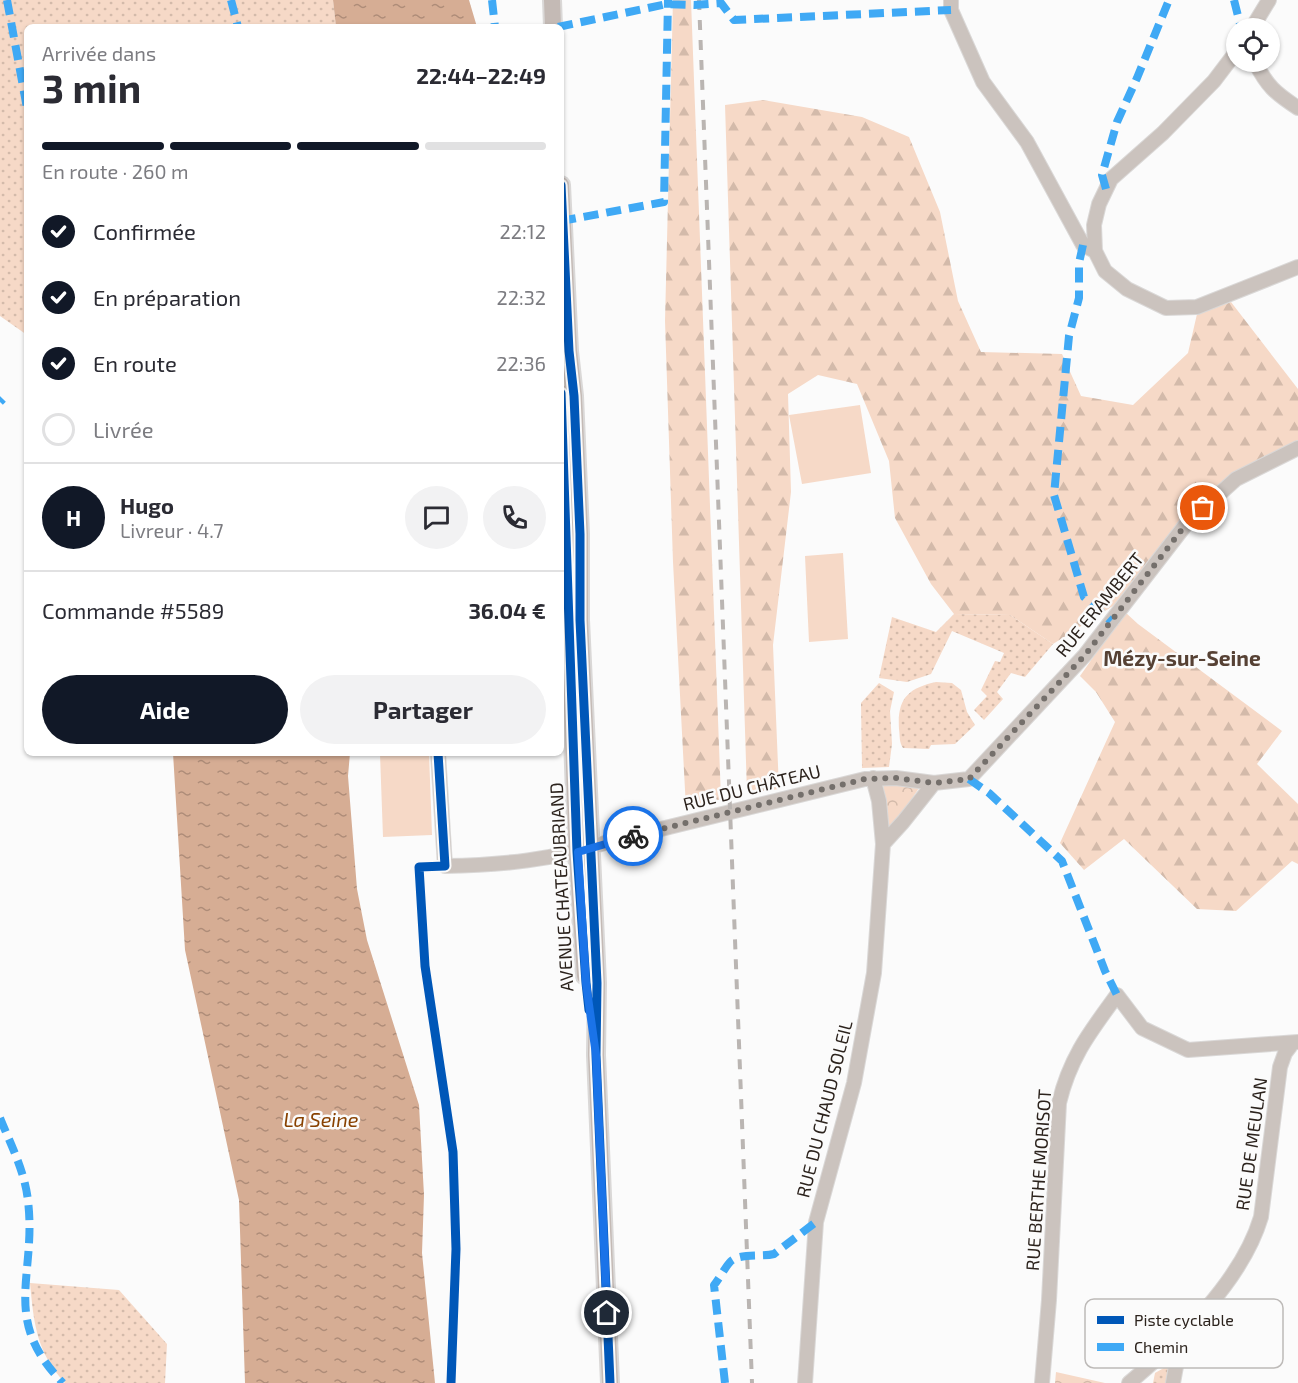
<!DOCTYPE html>
<html lang="fr">
<head>
<meta charset="utf-8">
<style>
	body { margin:0; font-family:"Exo 2",sans-serif; background:#f2f2f3; color:#2b2b33; height:100vh; display:flex; flex-direction:column; font-size:22px; white-space:nowrap }
	* { box-sizing:border-box; margin:0 }
	p { font-size:20px; color:#7c7c81 }
	.icon { flex:none; width:33px; height:33px; fill:none; stroke:currentColor; stroke-width:2; stroke-linecap:round; stroke-linejoin:round }
	.map { position:relative; flex:1; overflow:hidden }
	.side { position:absolute; left:24px; top:24px; width:540px; height:732px; display:flex; flex-direction:column; background:#fff; border-radius:9px; box-shadow:0 2px 4px #0004 }
	.side>* { flex:none }
	.fabs { position:absolute; left:1226px; top:18px; display:grid; gap:12px }
	.fabs a { display:grid; place-items:center; width:54px; height:54px; border-radius:50%; background:#fff; box-shadow:0 2px 4px #0004; font-size:30px }
	.pin { position:absolute; display:grid; place-items:center; width:51px; height:51px; color:#fff; margin:-26px; border:3px solid #fff; border-radius:50%; box-shadow:0 2px 6px #0007 }
	.courier { position:absolute; display:grid; place-items:center; width:60px; height:60px; margin:-30px; border:4px solid #1a73e8; border-radius:50%; background:#fff; color:#222; box-shadow:0 2px 8px #0007 }
	.overview em { font-style:normal; font-weight:700 }
	.overview div { display:flex; flex-direction:column-reverse }
	.overview { display:flex; align-items:center; justify-content:space-between; height:102px; padding:0 18px }
	h1 { font-size:39px; font-weight:700; line-height:45px }
	.bar { display:grid; grid-template-columns:repeat(4,1fr); gap:9px 6px; align-content:center; height:72px; padding:0 18px }
	.bar i { height:8px; border-radius:4px; background:#e1e1e2 }
	.bar .active { background:#111827 }
	.bar p { grid-column:span 4 }
	.line { display:flex; align-items:center; gap:15px; padding:0 18px; border-top:2px solid #e1e1e2 }
	.line div { flex:1 }
	.round { display:grid; place-items:center; flex:none; width:63px; height:63px; border-radius:32px; background:#f2f2f3 }
	ol { padding:0 18px; list-style:none }
	li { display:flex; align-items:center; gap:18px; height:66px }
	li p { margin-inline-start:auto }
	li .icon { padding:6px; border-radius:50%; background:#111827; color:#fff; stroke-width:4 }
	li:last-child { color:#7c7c81 }
	li i { width:33px; height:33px; border:3px solid #e1e1e2; border-radius:50% }
	.button { display:flex; gap:12px; margin-top:auto; padding:12px 18px }
	.button a { flex:1; height:69px; border-radius:36px; background:#111827; color:#fff; font-size:24px; font-weight:700; line-height:69px; text-align:center }
	.button a+a { background:#f2f2f3; color:#2b2b33 }
	.map>svg:first-child { display:block }
	.grass { fill:url(#grass-dots) }
	.forest { fill:url(#forest-firs) }
	.park { fill:url(#park-crowns) }
	.garden { fill:#f6d9c7 }
	.water { fill:url(#water-ripples) }
	.lines { fill:none; stroke-linecap:round; stroke-linejoin:round }
	.minor-casing { stroke:#dad8d7; stroke-width:16 }
	.major-casing { stroke:#dad8d7; stroke-width:20 }
	.minor { stroke:#cbc3be; stroke-width:14 }
	.major { stroke:#c4bab5; stroke-width:16 }
	.rail { stroke:#bab5b2; stroke-width:4; stroke-dasharray:10 10; stroke-linecap:butt }
	.quiet { stroke:#3fa9f5; stroke-width:8; stroke-dasharray:15 8; stroke-linecap:butt }
	.cycleway-casing { stroke:#fbfbfb; stroke-width:13 }
	.cycleway { stroke:#0057b8; stroke-width:9 }
	.done { stroke:#746f6b; stroke-width:6; stroke-dasharray:0 10.8 }
	.route { stroke:#1a73e8; stroke-width:8 }
	.labels { text-anchor:middle; stroke-width:5; stroke-linejoin:round; paint-order:stroke }
	.street-label { font-size:18px; fill:#2c231d; stroke:#fbfbfb }
	.water-label { font-size:20px; font-style:italic; fill:#884100; stroke:#fbfbfb }
	.quarter-label { font-size:21px; font-weight:bold; fill:#564134; stroke:#fbfbfb }
	.key { fill:#fbfbfb; stroke:#bdbab8; stroke-width:1.5 }
	.key-label { font-size:16px; fill:#2c231d }
</style>
</head>
<body>
<div class="map">
<svg width="1298" height="1383" viewBox="0 0 1298 1383">
	<defs>
		<pattern id="grass-dots" width="8" height="8" patternUnits="userSpaceOnUse" patternTransform="scale(1.5)"><rect width="8" height="8" fill="#f6d9c7"/><path d="M2 2h.1M6 6h.1" fill="none" stroke="#d3baaa" stroke-width="1.8" stroke-linecap="round"/></pattern>
		<pattern id="forest-firs" width="22" height="20" patternUnits="userSpaceOnUse" patternTransform="scale(1.5)"><rect width="22" height="20" fill="#f6d9c7"/><path d="M5 1l3.5 6h-7zM16 11l3.5 6h-7z" fill="#d3baaa"/></pattern>
		<pattern id="park-crowns" width="20" height="18" patternUnits="userSpaceOnUse" patternTransform="scale(1.5)"><rect width="20" height="18" fill="#f6d9c7"/><path d="M2 6a3 3 0 1 1 6 0M12 15a3 3 0 1 1 6 0" fill="none" stroke="#d3baaa"/></pattern>
		<pattern id="water-ripples" width="26" height="14" patternUnits="userSpaceOnUse" patternTransform="scale(1.5)"><rect width="26" height="14" fill="#d6ad94"/><path d="M2 4q2-2 4 0t4 0M15 11q2-2 4 0t4 0" fill="none" stroke="#ae8c78"/></pattern>
	</defs>
	<rect width="100%" height="100%" fill="#fbfbfb"/>
	<path class="grass" d="M0 0H333L336 27H27V335L0 316Z
		M954 614 1010 615 1053 644 1025 677 1011 673 997 692 1003 699 984 720 974 710 987 696 981 690 995 661 1000 662 1004 653 952 631 931 674 907 682 879 678 892 617 936 632Z
		M936 682 952 683 961 690 967 712 975 725 955 744 931 745 929 749 903 748C899 742 900 736 899 729 897 699 908 688 936 682Z
		M879 683 894 692 890 711 892 744 889 767 862 768 861 703Z
		M30 1283 119 1290 167 1344 165 1383H65C36 1351 34 1324 30 1283Z
		M1169 1365 1166 1383H1153L1155 1373Z"/>
	<path class="forest" d="M673 0H691L721 799 686 809 673 562 665 321Z
		M763 100 862 117 909 137 940 212 958 301 981 352 1062 354 1081 396 1133 405 1188 353 1197 314 1231 302 1298 389V440L1232 476 1116 604 1053 644 1010 615 954 614 931 584 895 518 889 461 857 384 818 375 788 394 791 492 773 645 779 789 747 793 725 105Z
		M1125 612 1138 624 1282 731 1257 764 1298 804V864L1292 861 1236 911 1197 909 1124 839 1084 870 1060 843 1115 722 1096 692 1080 676Z"/>
	<path class="park" d="M883 782 919 788 892 829H886Z
		M1056 1372 1105 1383H1055Z"/>
	<path class="garden" d="M860 405 871 473 802 484 789 415Z
		M843 553 848 639 809 642 805 556Z
		M429 753 432 835 383 837 380 754Z"/>
	<path class="water" d="M333 0H469L477 27H336Z
		M173 753H350L348 776 357 889 367 940 419 1105 424 1195 422 1253 435 1383H245L239 1200 185 950Z"/>
	<g class="lines">
		<g class="minor-casing">
			<path id="minor" d="M951 0V10L983 82 1027 142 1083 245 1095 251
				M1252 28 1269 0
				M1236 52 1214 81 1163 133 1111 179 1099 204 1094 225 1095 251 1105 271 1127 289 1166 308 1197 307 1298 267
				M1255 62C1267 86 1275 93 1298 108
				M438 753 445 866C501 865 555 860 608 842L865 779 896 778 934 783 969 779 1085 655 1187 523 1236 479 1298 448
				M883 844 903 822 934 783
				M805 1383 816 1222 854 1083 874 973 883 844 879 801 873 778
				M1042 1383 1049 1300 1059 1103C1070 1057 1090 1032 1117 995L1142 1028 1188 1050 1298 1042
				M1129 1383C1179 1341 1242 1281 1261 1217L1280 1067 1285 1053 1292 1044
				M1173 1383 1179 1350 1177 1341"/>
		</g>
		<g class="major-casing">
			<path id="major" d="M552 0 553 27
				M561 185 569 351 574 396 580 534V620L597 983 596 1055 610 1383
				M561 393 577 852 585 976"/>
		</g>
		<use href="#minor" class="minor"/>
		<use href="#major" class="major"/>
		<path class="rail" d="M699 0 752 1383"/>
		<path class="quiet" d="M7 0 27 108
			M231 0 238 27
			M492 0 495 27
			M1234 0 1241 28
			M558 27 667 4 694 5 721 3 734 20 951 10
			M1106 189 1102 175 1117 122 1137 78 1169 0
			M561 221 664 202 668 0
			M1083 245 1079 263V298L1069 336 1054 495 1084 597 1111 621
			M0 402 3 399
			M969 779 989 793 1062 861 1105 971 1117 995
			M0 1118C11 1145 25 1172 28 1201 37 1276 0 1319 63 1383
			M725 1383 714 1285C720 1278 725 1267 731 1261 741 1253 762 1257 774 1254L816 1222"/>
		<g class="cycleway-casing">
			<path id="cycleway" d="M561 185 569 351 574 396 580 534V620L597 983 596 1055 610 1383
				M561 393 577 852 586 983 589 1010
				M438 753 445 866 419 867 425 966 453 1152 456 1249 451 1383"/>
		</g>
		<use href="#cycleway" class="cycleway"/>
	</g>
	<g class="lines">
		<path class="done" d="M633 836 865 779 896 778 934 783 969 779 1085 655 1187 523 1203 508"/>
		<path class="route" d="M607 1313 596 1055 586 983 578 852 633 836"/>
	</g>
	<g class="labels">
		<g class="street-label">
			<text transform="translate(1100 605) rotate(-51)" y="6">RUE ERAMBERT</text>
			<text transform="translate(752 788) rotate(-14)" y="6">RUE DU CHÂTEAU</text>
			<text transform="translate(562 887) rotate(-93)" y="6">AVENUE CHATEAUBRIAND</text>
			<text transform="translate(825 1109) rotate(-76)" y="6">RUE DU CHAUD SOLEIL</text>
			<text transform="translate(1252 1144) rotate(-82)" y="6">RUE DE MEULAN</text>
			<text transform="translate(1039 1180) rotate(-86)" y="6">RUE BERTHE MORISOT</text>
		</g>
		<g class="water-label">
			<text x="321" y="1127">La Seine</text>
		</g>
		<g class="quarter-label">
			<text x="1182" y="666">Mézy-sur-Seine</text>
		</g>
	</g>
	<rect x="1085" y="1299" width="198" height="69" rx="9" class="key"/>
	<rect x="1097" y="1316" width="27" height="8" fill="#0057b8"/>
	<rect x="1097" y="1343" width="27" height="8" fill="#3fa9f5"/>
	<g class="key-label">
		<text x="1134" y="1326">Piste cyclable</text>
		<text x="1134" y="1353">Chemin</text>
	</g>
</svg>
<div class="fabs">
<a><svg class="icon" aria-label="locate" viewBox="0 0 24 24"><circle cx="12" cy="12" r="6"/><path d="M12 2v4M12 18v4M2 12h4M18 12h4"/></svg></a>
</div>
<div class="pin" style="left:1203px;top:508px;background:#ea580c"><svg class="icon" aria-label="bag" viewBox="0 0 24 24"><path d="M5 8h14l-1 12H6zM9 8a3 3 0 0 1 6 0"/></svg></div>
<div class="pin" style="left:607px;top:1313px;background:#1f2937"><svg class="icon" aria-label="home" viewBox="0 0 24 24"><path d="M3 11l9-7 9 7M6 9v11h12V9"/></svg></div>
<div class="courier" style="left:633px;top:836px"><svg class="icon" aria-label="bike" viewBox="0 0 24 24"><circle cx="6" cy="16" r="4"/><circle cx="18" cy="16" r="4"/><path d="M6 16l4-8h5l3 8M10 8l3 8H6M13 5h3"/></svg></div>
<section class="side">
<div class="overview"><div><h1>3 min</h1><p>Arrivée dans</p></div><em>22:44–22:49</em></div>
<div class="bar"><i class="active"></i><i class="active"></i><i class="active"></i><i></i><p>En route · 260 m</p></div>
<ol>
<li><svg class="icon" aria-label="check" viewBox="0 0 24 24"><path d="M5 12l5 5 9-10"/></svg>Confirmée<p>22:12</p></li>
<li><svg class="icon" aria-label="check" viewBox="0 0 24 24"><path d="M5 12l5 5 9-10"/></svg>En préparation<p>22:32</p></li>
<li><svg class="icon" aria-label="check" viewBox="0 0 24 24"><path d="M5 12l5 5 9-10"/></svg>En route<p>22:36</p></li>
<li><i></i>Livrée</li>
</ol>
<div class="line" style="height:108px"><b class="round" style="background:#111827;color:#fff">H</b><div><b>Hugo</b><p>Livreur · 4.7</p></div><a class="round"><svg class="icon" aria-label="chat" viewBox="0 0 24 24"><path d="M4 5h16v11H9l-5 4z"/></svg></a><a class="round"><svg class="icon" aria-label="phone" viewBox="0 0 24 24"><path d="M5 4h4l2 5-3 2q2 4 5 5l2-3 5 2v4C11 20 4 13 5 4z"/></svg></a></div>
<div class="line" style="height:78px"><div>Commande #5589</div><b>36.04 €</b></div>
<div class="button"><a>Aide</a><a>Partager</a></div>
</section>
</div>
</body>
</html>
